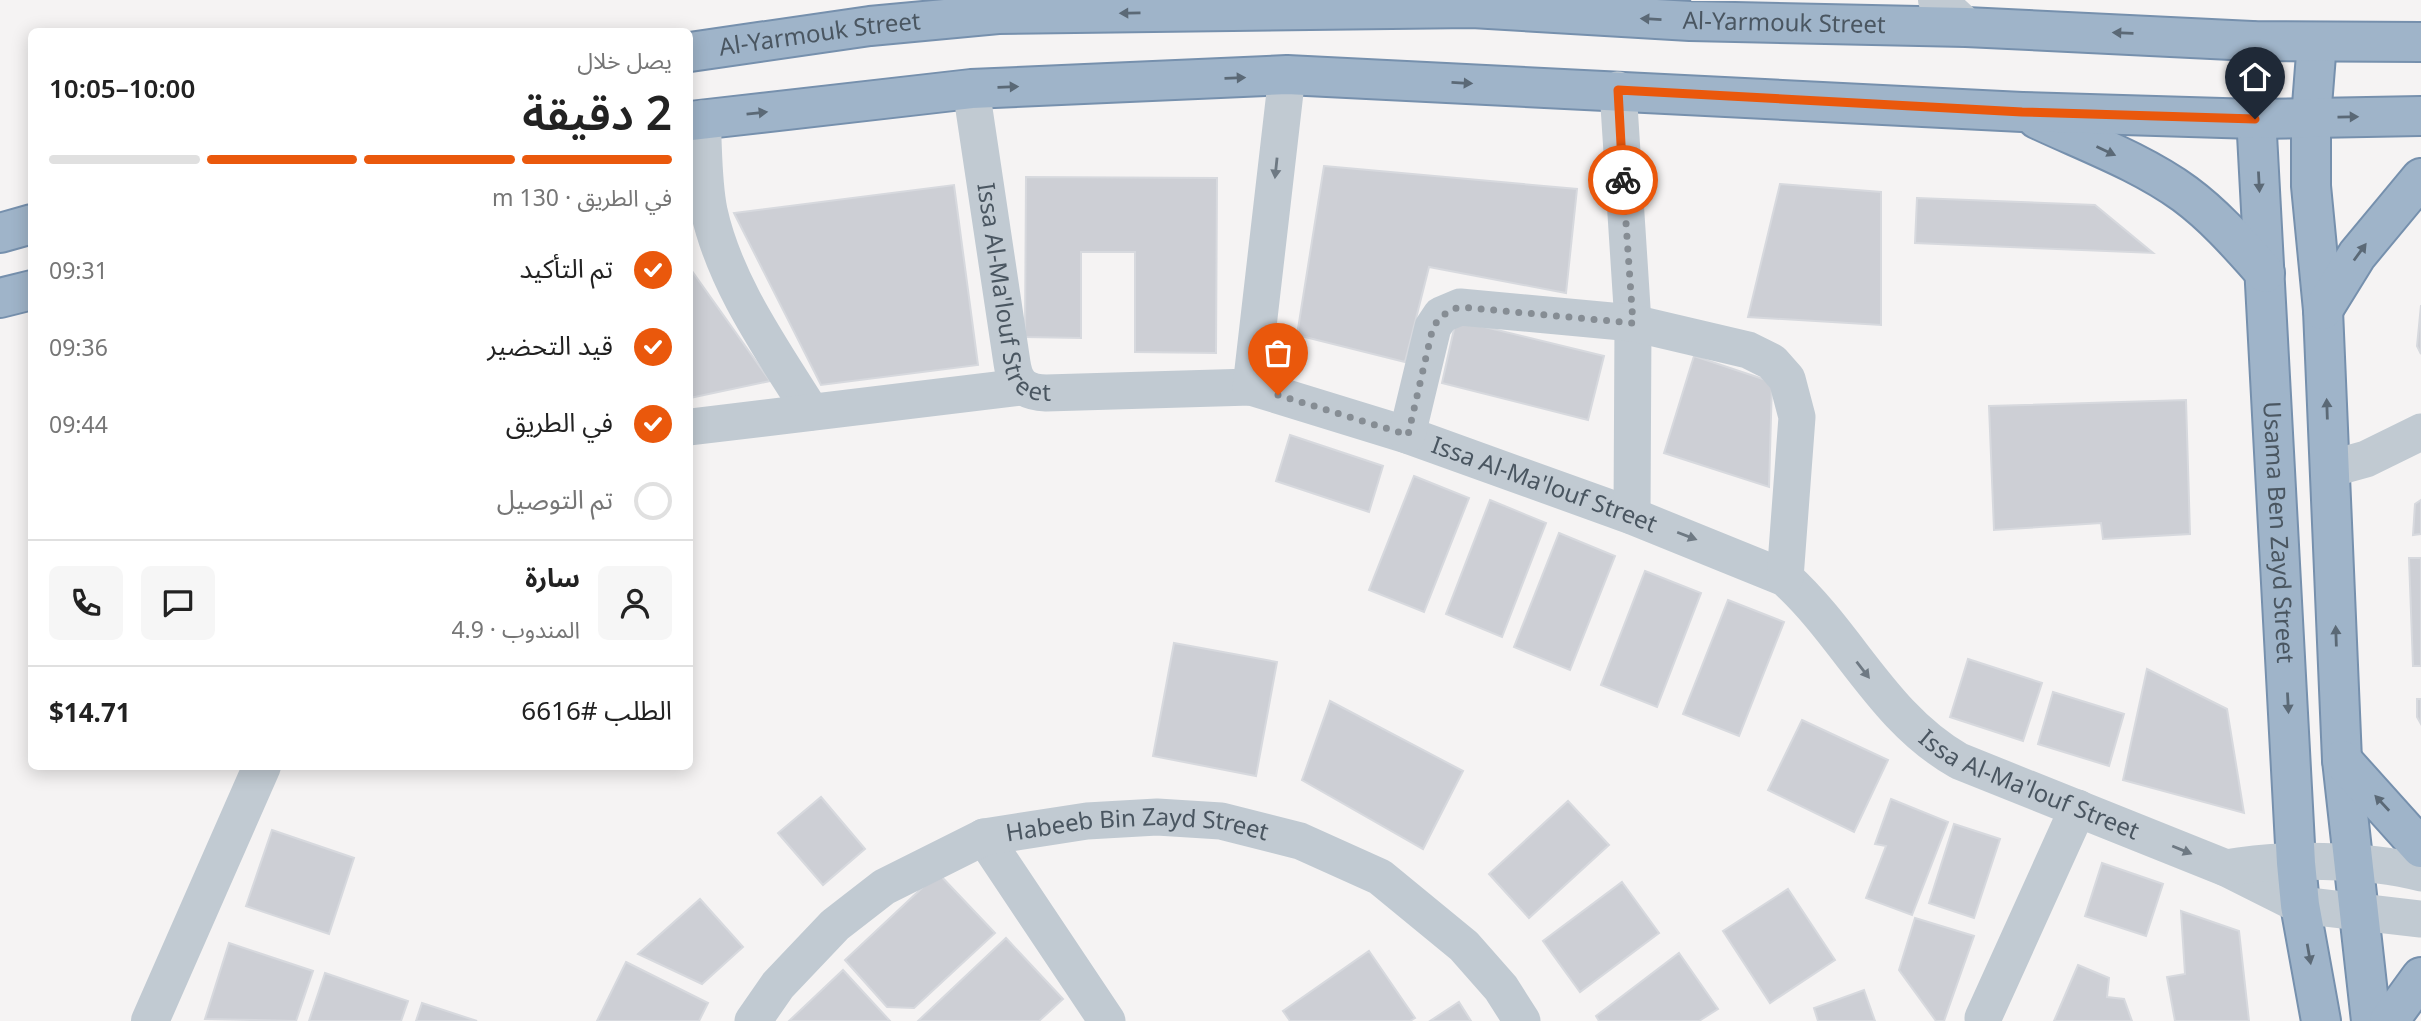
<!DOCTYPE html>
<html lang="ar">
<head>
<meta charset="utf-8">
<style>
	body { margin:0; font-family:"Noto Sans","Noto Sans Arabic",sans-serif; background:#f6f6f6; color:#222; direction:rtl; height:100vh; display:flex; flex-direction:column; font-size:26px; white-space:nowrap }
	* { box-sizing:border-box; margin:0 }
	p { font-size:23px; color:#767676 }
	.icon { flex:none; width:38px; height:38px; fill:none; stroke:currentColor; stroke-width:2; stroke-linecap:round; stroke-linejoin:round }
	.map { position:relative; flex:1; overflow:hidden; direction:ltr }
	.sheet { position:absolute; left:28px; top:28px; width:665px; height:742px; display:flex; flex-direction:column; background:#fff; border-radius:10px; box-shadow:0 4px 18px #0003; direction:rtl }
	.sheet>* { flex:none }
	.pin { position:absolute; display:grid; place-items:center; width:60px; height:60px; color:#fff; margin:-72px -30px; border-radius:50% 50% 50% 0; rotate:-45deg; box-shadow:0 0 7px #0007 }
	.pin .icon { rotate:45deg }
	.courier { position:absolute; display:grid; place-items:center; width:70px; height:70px; margin:-35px; border:5px solid #ea580c; border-radius:50%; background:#fff; color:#222; box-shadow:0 2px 9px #0007 }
	.overview em { font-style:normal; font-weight:600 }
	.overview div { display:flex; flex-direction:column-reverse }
	.overview { display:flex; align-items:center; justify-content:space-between; height:119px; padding:0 21px }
	h1 { font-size:46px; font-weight:600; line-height:52px }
	.bar { display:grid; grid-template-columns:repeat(4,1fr); gap:10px 7px; align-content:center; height:84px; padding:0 21px }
	.bar i { height:9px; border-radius:5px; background:#e0e0e0 }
	.bar .active { background:#ea580c }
	.bar p { grid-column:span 4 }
	.line { display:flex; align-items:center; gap:18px; padding:0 21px; border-top:2px solid #e0e0e0 }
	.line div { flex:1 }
	.round { display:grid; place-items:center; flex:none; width:74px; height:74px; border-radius:10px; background:#f6f6f6 }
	ol { padding:0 21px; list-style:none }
	li { display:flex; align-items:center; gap:21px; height:77px }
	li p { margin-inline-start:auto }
	li .icon { padding:7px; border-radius:50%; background:#ea580c; color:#fff; stroke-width:4 }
	li:last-child { color:#767676 }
	li i { width:38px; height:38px; border:4px solid #e0e0e0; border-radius:50% }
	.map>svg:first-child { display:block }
	.building { fill:#cdcfd5; stroke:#d7d9de; stroke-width:2 }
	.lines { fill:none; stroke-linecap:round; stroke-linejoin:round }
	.trunk-casing { stroke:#7690ad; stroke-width:42 }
	.minor { stroke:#c1cad2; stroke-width:37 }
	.tertiary { stroke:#c1cad2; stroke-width:38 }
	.trunk { stroke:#9fb4c9; stroke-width:38 }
	.oneway { fill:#5b6976 }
	.oneway2 { fill:#6e7983 }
	.done { stroke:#868d94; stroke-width:7; stroke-dasharray:0 12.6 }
	.route { stroke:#ea580c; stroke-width:9 }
	.labels { text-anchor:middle; stroke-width:6; stroke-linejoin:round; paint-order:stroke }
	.street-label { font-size:24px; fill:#4a5661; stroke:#fff }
</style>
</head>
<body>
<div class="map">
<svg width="2421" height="1021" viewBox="0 0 2421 1021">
	<rect width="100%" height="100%" fill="#f5f3f3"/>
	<path class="building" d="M1324 166 1577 189 1566 293 1429 267 1405 362 1297 335Z
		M1026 177 1217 178 1216 353 1135 352V252H1081V338L1025 337Z
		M1780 184 1881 192V325L1748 317Z
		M954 185 978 365 821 385 734 213Z
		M1917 198 2095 205 2153 253 1915 243Z
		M692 271 770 381 690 398Z
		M2421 305V354L2417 346Z
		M1456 320 1604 356 1588 420 1442 383Z
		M1694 356 1772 382 1769 487 1664 453Z
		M2186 400 2190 534 2103 539 2101 523 1994 530 1989 406Z
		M1290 435 1383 466 1369 512 1276 481Z
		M1414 476 1469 498 1424 612 1369 590Z
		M1490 500 1546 523 1502 637 1446 614Z
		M2421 500V534L2413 535 2415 504Z
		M1559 533 1615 556 1570 670 1514 647Z
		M2409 558H2421V666H2413Z
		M1645 571 1701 593 1657 707 1601 685Z
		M1728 600 1784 622 1739 736 1683 714Z
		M1174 643 1277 662 1256 776 1153 756Z
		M1968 659 2042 683 2023 741 1950 717Z
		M2147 669 2227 709 2244 813 2123 780Z
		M2053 692 2124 714 2109 766 2038 744Z
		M2417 699H2421V724L2417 717Z
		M1330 701 1463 771 1423 849 1302 780Z
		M1802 720 1888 760 1854 832 1768 790Z
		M821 797 865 849 823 885 778 833Z
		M1891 799 1948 822 1912 915 1866 898 1886 846 1875 844Z
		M1568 801 1609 845 1529 918 1489 874Z
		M1954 824 2000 839 1974 918 1929 903Z
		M272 830 354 858 329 934 246 906Z
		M2102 863 2163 884 2146 936 2085 916Z
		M938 873 995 933 914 1008 887 1007 845 960Z
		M1622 882 1659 933 1580 992 1543 941Z
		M1788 889 1835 960 1770 1003 1723 931Z
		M700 899 743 947 702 984 638 954Z
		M2181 911 2239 931 2249 1021H2175L2167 977 2185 974Z
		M1915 918 1974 936 1944 1021H1936L1899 970Z
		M1006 938 1063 999 1039 1021H918Z
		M229 943 313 971 296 1021 205 1019Z
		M1369 951 1415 1018 1410 1021H1290L1283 1011Z
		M1679 953 1718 1009 1699 1021H1599L1596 1016Z
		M626 962 708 1003 699 1021H597Z
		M2078 965 2109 978 2107 997 2124 999 2132 1021H2054Z
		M843 970 890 1021H789Z
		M325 973 408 1001 401 1021H309Z
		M1864 990 1875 1021H1818L1814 1008Z
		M1459 1002 1471 1021H1430Z
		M422 1003 477 1021H416Z"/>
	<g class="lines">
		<g class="trunk-casing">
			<g id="trunk">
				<path id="s3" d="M2252 41 2296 863 2300 905 2321 1021"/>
				<path d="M2317 42 2311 118V186L2323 310 2342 760 2371 1021"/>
				<path id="s4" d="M690 52 870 26 998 14 1472 8 1690 21 1966 27 2252 41 2421 42"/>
				<path d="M2037 119C2086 142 2141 162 2185 194 2216 217 2240 245 2265 273"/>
				<path d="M690 121 971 89 1287 75 2022 112 2255 119 2421 116"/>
				<path d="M0 233 32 224"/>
				<path d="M0 298 32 290"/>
				<path d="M2323 310 2357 255 2421 178"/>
				<path d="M2342 760 2421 848"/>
				<path d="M2389 1021 2421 977"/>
			</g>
		</g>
		<g class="minor">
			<path id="s1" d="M971 89 1012 363C1015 384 1024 392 1046 393L1251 387 1407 435 1632 516 1785 578C1849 636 1882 717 1959 761L2226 868 2300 905 2421 919"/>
			<path d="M1618 90 1633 323 1632 516"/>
			<path d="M702 119C704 149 703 181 709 211 725 284 772 349 811 412"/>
			<path d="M1251 387 1287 75"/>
			<path d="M690 427 1022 387"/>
			<path d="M1407 435 1433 327 1441 315 1460 307 1633 323 1748 350 1772 362 1787 379 1797 417 1785 578"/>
			<path d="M2330 469 2366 459 2421 432"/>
			<path d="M984 837 1107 1021"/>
			<path d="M2226 868C2278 858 2369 859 2421 873"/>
			<path d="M1983 1018 2078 808"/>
			<path id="s2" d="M753 1021 778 985 835 925 884 887 984 837 1087 821 1157 817 1221 821 1300 841 1380 877 1464 946 1501 988 1522 1021"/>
		</g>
		<path class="tertiary" d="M1937 0 1966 27
			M150 1021 262 766"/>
		<use href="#trunk" class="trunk"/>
	</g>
	<defs><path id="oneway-solid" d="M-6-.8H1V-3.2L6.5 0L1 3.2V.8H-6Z" transform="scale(1.75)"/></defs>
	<g class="oneway">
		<use href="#oneway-solid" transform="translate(1130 13) rotate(179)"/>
		<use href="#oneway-solid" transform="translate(1651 19) rotate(-177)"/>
		<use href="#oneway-solid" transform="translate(2123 33) rotate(-178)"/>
		<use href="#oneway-solid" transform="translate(1235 78) rotate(-2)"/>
		<use href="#oneway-solid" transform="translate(1462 83) rotate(3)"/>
		<use href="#oneway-solid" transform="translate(1008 87) rotate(-2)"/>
		<use href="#oneway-solid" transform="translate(757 113) rotate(-6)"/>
		<use href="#oneway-solid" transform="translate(2348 117) rotate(-1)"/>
		<use href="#oneway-solid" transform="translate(2106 151) rotate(25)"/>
		<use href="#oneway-solid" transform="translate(2259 182) rotate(87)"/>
		<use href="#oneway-solid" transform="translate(2360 252) rotate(-54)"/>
		<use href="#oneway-solid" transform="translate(2327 409) rotate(-92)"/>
		<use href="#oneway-solid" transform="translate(2336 636) rotate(-92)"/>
		<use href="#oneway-solid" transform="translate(2288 703) rotate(87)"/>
		<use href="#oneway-solid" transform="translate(2382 803) rotate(-133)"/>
		<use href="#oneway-solid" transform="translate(2309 954) rotate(80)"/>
	</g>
	<g class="oneway2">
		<use href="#oneway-solid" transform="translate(1276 168) rotate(96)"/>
		<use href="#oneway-solid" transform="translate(1687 536) rotate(21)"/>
		<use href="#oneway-solid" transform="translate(1863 670) rotate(52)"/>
		<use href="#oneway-solid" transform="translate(2182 850) rotate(22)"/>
	</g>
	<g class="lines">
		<path class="done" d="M1278 395 1408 435 1433 327C1441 316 1447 311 1460 307L1633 323 1623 180"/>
		<path class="route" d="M1623 180 1618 90 2022 112 2255 119"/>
	</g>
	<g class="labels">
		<g class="street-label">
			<text dy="8" stroke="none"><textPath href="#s4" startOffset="1097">Al-Yarmouk Street</textPath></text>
			<text dy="8" stroke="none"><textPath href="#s4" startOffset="131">Al-Yarmouk Street</textPath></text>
			<text dy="8" stroke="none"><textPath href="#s1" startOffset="214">Issa Al-Ma'louf Street</textPath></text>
			<text dy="8" stroke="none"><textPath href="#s1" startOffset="842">Issa Al-Ma'louf Street</textPath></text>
			<text dy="8" stroke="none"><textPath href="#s3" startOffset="492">Usama Ben Zayd Street</textPath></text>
			<text dy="8" stroke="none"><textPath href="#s1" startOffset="1428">Issa Al-Ma'louf Street</textPath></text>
			<text dy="8" stroke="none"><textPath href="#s2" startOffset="455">Habeeb Bin Zayd Street</textPath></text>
		</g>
	</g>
</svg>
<div class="pin" style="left:1278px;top:395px;background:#ea580c"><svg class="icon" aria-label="bag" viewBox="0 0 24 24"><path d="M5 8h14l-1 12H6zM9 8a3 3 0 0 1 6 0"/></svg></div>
<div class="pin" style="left:2255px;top:119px;background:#1f2937"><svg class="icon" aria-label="home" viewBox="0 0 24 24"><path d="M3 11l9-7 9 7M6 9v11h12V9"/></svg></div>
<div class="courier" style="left:1623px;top:180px"><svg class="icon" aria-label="bike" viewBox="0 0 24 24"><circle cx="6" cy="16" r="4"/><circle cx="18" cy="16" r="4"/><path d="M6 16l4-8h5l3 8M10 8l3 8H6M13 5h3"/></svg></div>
<section class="sheet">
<div class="overview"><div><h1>2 دقيقة</h1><p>يصل خلال</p></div><em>10:00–10:05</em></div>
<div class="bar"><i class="active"></i><i class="active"></i><i class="active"></i><i></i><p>في الطريق · 130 m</p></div>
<ol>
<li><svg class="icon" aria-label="check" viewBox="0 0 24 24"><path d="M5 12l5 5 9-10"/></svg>تم التأكيد<p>09:31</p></li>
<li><svg class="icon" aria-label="check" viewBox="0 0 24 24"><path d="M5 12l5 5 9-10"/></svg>قيد التحضير<p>09:36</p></li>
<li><svg class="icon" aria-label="check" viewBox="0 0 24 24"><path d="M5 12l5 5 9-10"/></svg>في الطريق<p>09:44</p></li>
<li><i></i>تم التوصيل</li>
</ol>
<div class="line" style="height:126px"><a class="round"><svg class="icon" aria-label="person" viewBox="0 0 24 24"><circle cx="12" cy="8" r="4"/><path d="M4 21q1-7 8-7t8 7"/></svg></a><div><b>سارة</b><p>المندوب · 4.9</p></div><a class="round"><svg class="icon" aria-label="chat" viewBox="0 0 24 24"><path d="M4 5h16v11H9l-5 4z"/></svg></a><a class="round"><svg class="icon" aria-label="phone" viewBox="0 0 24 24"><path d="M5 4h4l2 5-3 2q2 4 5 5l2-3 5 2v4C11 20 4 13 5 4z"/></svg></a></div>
<div class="line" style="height:91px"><div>الطلب #6616</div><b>$14.71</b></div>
</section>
</div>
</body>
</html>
